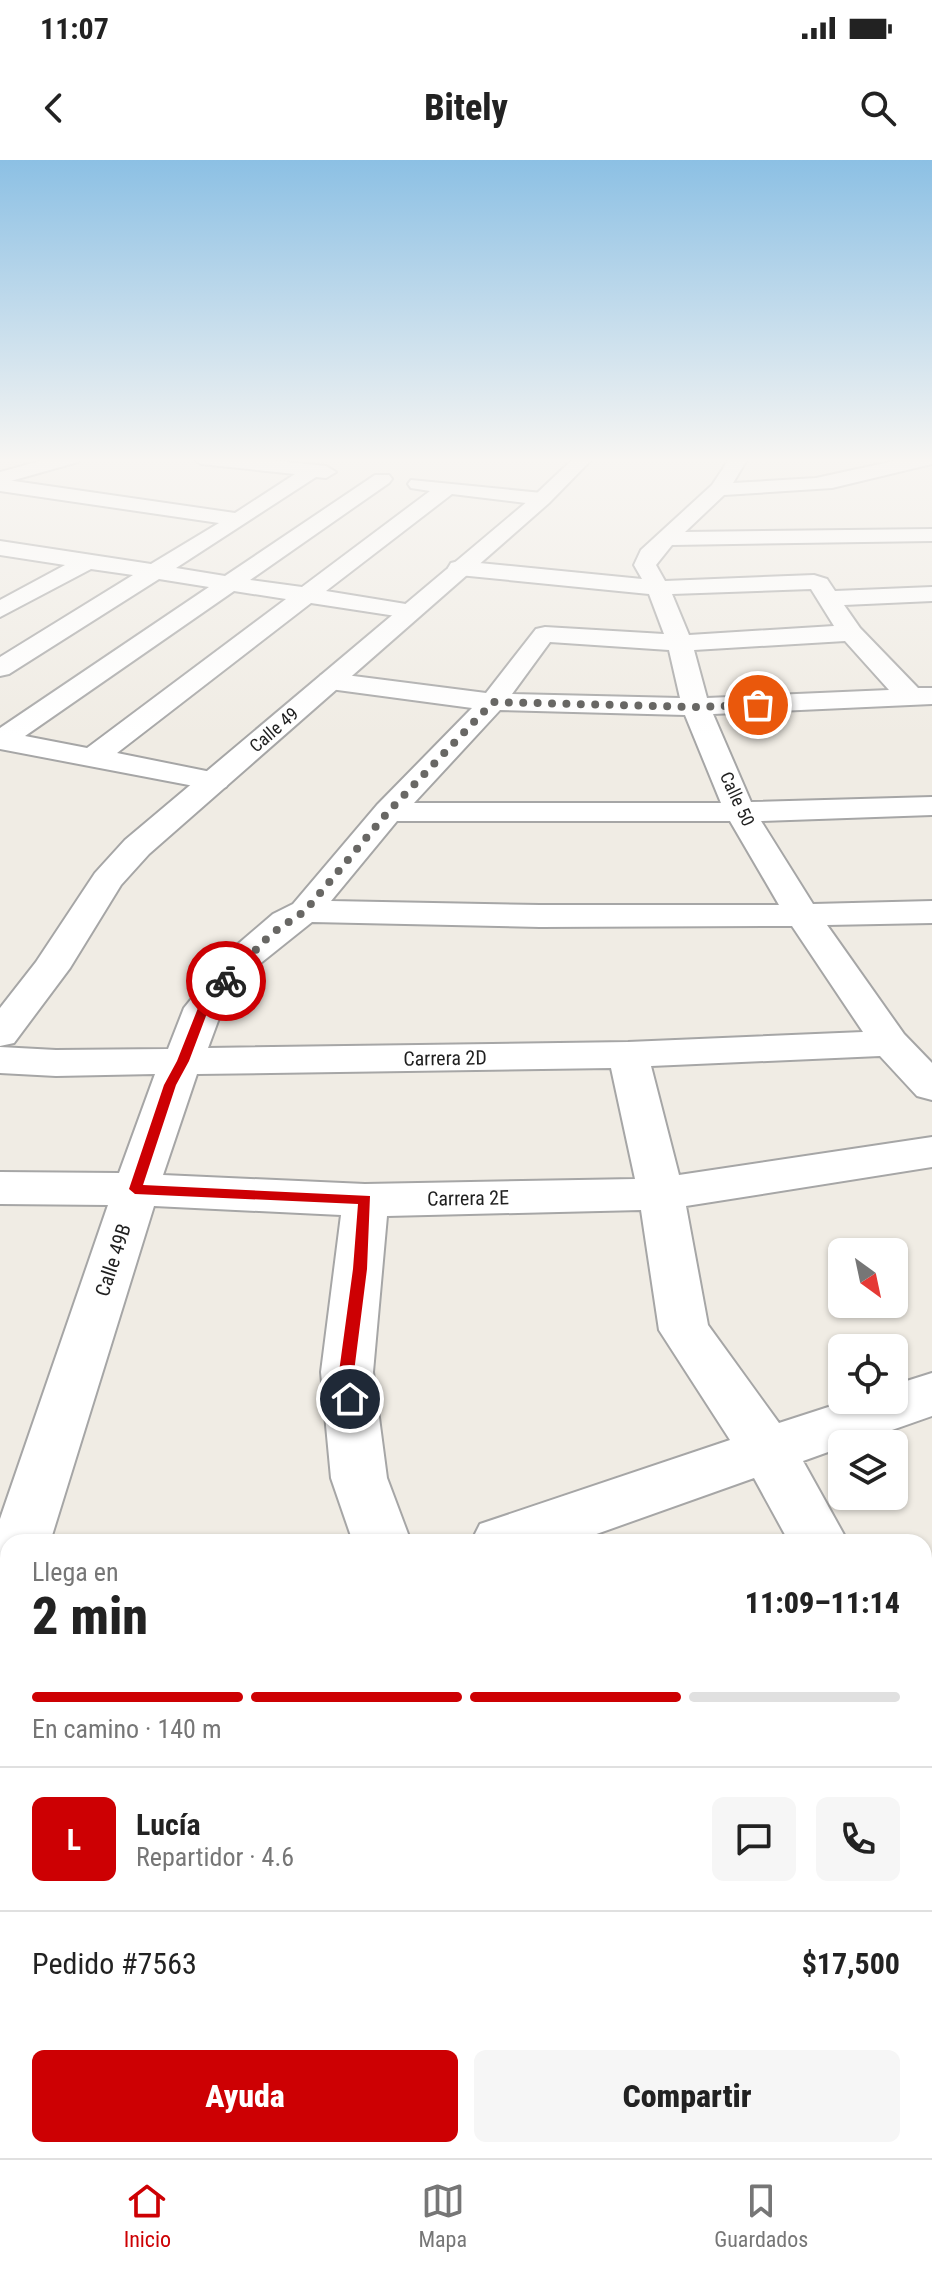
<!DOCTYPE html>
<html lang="es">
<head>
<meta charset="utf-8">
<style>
	body { margin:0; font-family:"Roboto Condensed",sans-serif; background:#f6f6f6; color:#222; height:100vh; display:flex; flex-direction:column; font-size:30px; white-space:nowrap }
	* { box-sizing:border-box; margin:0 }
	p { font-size:26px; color:#767676 }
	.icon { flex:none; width:44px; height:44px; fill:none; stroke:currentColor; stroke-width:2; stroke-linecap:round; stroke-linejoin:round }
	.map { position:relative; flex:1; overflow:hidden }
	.details { position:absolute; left:0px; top:1374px; width:932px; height:624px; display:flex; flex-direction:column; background:#fff; border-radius:24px 24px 0 0; box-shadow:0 2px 6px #0004 }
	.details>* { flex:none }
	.needle { width:52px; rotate:147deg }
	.fabs { position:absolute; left:828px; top:1078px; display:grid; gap:16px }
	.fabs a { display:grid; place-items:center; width:80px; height:80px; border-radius:12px; background:#fff; box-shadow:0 2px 6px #0004; font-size:40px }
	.pin { position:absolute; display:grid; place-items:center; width:68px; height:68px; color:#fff; margin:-34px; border:4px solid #fff; border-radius:50%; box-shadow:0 2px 8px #0007 }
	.courier { position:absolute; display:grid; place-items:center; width:80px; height:80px; margin:-40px; border:6px solid #cd0003; border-radius:50%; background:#fff; color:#222; box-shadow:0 2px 10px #0007 }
	.overview em { font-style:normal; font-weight:800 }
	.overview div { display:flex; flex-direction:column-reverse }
	.overview { display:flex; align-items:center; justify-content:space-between; height:136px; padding:0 32px }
	h1 { font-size:52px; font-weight:800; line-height:60px }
	.bar { display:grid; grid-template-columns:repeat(4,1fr); gap:12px 8px; align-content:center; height:96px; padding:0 32px }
	.bar i { height:10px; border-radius:6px; background:#e0e0e0 }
	.bar .current { background:#cd0003 }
	.bar p { grid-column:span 4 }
	.line { display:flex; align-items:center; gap:20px; padding:0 32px; border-top:2px solid #e0e0e0 }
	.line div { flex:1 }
	.round { display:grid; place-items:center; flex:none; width:84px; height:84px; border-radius:12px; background:#f6f6f6 }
	.action { display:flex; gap:16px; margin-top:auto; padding:16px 32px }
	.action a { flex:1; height:92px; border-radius:12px; background:#cd0003; color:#fff; font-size:32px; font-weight:800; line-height:92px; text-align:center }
	.action a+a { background:#f6f6f6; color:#222 }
	.status { display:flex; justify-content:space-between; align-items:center; height:56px; padding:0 40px; background:#fff; direction:ltr }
	.status svg { height:22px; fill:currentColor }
	header { display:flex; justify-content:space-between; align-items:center; height:104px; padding:0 32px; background:#fff; font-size:36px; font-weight:800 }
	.tab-bar { display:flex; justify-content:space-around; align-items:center; height:112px; border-top:2px solid #e0e0e0; background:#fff; font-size:22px; color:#767676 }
	.tab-bar a { display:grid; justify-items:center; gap:4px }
	.tab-bar .current { color:#cd0003 }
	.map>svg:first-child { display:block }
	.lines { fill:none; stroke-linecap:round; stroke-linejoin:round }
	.canal { fill:#a3d2df; fill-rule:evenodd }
	.minor-casing { stroke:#a6a6a6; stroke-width:4 }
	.tertiary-casing { stroke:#a6a6a6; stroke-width:4 }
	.minor { fill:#fff; fill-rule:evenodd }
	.tertiary { fill:#fff; fill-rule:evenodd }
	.route { fill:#cd0003 }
	.done { stroke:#686764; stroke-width:8; stroke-dasharray:0 14.4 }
	.labels { text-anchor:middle; stroke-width:6; stroke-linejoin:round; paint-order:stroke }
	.far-street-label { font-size:18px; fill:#1f1f1f; stroke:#fff }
	.street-label { font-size:20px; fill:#1f1f1f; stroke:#fff }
</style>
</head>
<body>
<div class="status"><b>11:07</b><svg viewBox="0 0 49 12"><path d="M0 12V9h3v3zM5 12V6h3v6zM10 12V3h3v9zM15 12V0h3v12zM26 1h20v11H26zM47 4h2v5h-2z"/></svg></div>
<header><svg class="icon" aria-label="back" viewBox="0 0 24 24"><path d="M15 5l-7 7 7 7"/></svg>Bitely<svg class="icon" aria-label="search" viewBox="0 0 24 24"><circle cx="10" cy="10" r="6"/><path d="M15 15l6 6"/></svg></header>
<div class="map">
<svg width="932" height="1998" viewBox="0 0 932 1998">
	<rect width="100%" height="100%" fill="#f0ece4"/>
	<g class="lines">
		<path class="canal" d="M724 1990H796L794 1998H722Z"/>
		<g class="minor-casing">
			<path id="minor" d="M192 298H249L326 306 336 312 326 318 316 317 176 408 225 416 375 315H389L392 319 389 323 250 420 302 427 430 331 411 328 408 324 411 320 542 333 552 339 542 345 452 334 326 431 418 446 421 451 418 456 409 458 311 443 117 593 226 615 230 621 226 627 215 630 0 589V568L209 427 159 419 9 514 0 516V497L133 415 91 409 0 457V440L65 405 0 395V381L151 404 219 363 0 331V319L235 353 295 314 201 304ZM234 431 286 439 87 588 25 576Z
				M730 298H748L733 323 816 318 908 298H932V304L832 328 724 335 685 372 932 369V381L672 385 656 405 665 421 814 415 827 419 835 431 932 427V441L844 445 860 468 918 528H932V544L713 554 751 642 932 637V655L761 661 813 744 932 741V763L827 765 904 874 932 903V940L917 936 880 896 651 906 679 1015 932 977V1007L686 1046 708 1165 779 1263 850 1240H894V1225L932 1213V1256L852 1284H842V1287L803 1301 848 1382H789L754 1318 574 1382H471L480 1364 730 1280 659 1170 641 1050 387 1056 373 1212 387 1318 411 1382H353L331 1318 321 1212 341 1055 154 1046 50 1382H8V1472L0 1475V1359L108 1045 0 1044V1012L119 1013 155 914 56 916 0 913V887L56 890 168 889 184 848 231 790 273 754 293 744 377 645 472 548 330 529 321 527 317 521 321 515 330 513 486 533 536 469 545 467 664 474 649 434 459 415 451 413 448 408 451 403 459 401 642 419 634 405 641 390 712 325ZM811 429 834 466 689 475 672 434ZM845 481 889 530 707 538 694 490ZM550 482 669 490 680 538 512 534ZM500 550 685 555 721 643H414ZM397 661H730L779 745H540L331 741ZM312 762 540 767 792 766 863 872 628 882 208 888 222 850 257 806ZM611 908 635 1019 365 1024 163 1015 197 914Z
				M8 1497V1559L0 1560V1498Z
				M924 1532 932 1535V1610L924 1607Z
				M932 1615V1684L924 1687V1619Z
				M35 1990H137L134 1998H32Z"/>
		</g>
		<g class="tertiary-casing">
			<path id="tertiary" d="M51 298H80L78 302 0 324V312Z
				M574 298H593L549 343 149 694 121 725 70 808 14 883 0 886V848L36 802 95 713 125 680 535 335Z"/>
		</g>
		<use href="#minor" class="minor"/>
		<use href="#tertiary" class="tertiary"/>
	</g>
	<linearGradient id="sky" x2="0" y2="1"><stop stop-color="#8cc0e4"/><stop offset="0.52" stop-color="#f8f6f3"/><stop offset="1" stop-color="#f8f6f3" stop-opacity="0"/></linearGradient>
	<rect width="932" height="577" fill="url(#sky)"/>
	<path class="route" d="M222 818 231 821 209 848 189 901 176 925 143 1025 370 1036 367 1109 354 1212 357 1239 350 1245 342 1239 339 1212 353 1109 358 1044 135 1034 129 1029 164 925 177 901 198 848Z"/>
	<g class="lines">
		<path class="done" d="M226 821 271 774 305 751 388 652 493 542 696 547 758 545"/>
	</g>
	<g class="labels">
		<g class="far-street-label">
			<text transform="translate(274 570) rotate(-41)" y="6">Calle 49</text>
			<text transform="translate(737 639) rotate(65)" y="6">Calle 50</text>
		</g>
		<g class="street-label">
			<text transform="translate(445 898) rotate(-1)" y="7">Carrera 2D</text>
			<text transform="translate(468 1038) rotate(-1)" y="7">Carrera 2E</text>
			<text transform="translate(113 1100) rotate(-72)" y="7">Calle 49B</text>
		</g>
	</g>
</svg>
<div class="fabs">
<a><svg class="needle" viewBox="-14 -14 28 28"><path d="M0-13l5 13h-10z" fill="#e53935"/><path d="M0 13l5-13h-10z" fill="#767676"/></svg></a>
<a><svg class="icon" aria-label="locate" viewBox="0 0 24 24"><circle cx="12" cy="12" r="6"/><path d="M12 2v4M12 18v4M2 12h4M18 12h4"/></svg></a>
<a><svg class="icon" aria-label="layers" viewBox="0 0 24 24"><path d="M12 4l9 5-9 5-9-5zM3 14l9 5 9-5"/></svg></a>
</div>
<div class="pin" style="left:758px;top:545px;background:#ea580c"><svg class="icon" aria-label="bag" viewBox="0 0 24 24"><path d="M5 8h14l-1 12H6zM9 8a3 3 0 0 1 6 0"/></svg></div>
<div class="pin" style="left:350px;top:1239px;background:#1f2937"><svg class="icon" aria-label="home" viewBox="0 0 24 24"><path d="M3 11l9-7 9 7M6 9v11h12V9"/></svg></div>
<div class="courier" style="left:226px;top:821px"><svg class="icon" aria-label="bike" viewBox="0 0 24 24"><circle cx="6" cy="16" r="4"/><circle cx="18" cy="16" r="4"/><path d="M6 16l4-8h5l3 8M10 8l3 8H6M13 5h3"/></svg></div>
<section class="details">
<div class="overview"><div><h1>2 min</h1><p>Llega en</p></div><em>11:09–11:14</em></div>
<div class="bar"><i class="current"></i><i class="current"></i><i class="current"></i><i></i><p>En camino · 140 m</p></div>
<div class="line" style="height:144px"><b class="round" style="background:#cd0003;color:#fff">L</b><div><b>Lucía</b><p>Repartidor · 4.6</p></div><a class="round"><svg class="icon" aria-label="chat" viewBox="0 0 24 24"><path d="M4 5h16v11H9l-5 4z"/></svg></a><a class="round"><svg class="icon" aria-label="phone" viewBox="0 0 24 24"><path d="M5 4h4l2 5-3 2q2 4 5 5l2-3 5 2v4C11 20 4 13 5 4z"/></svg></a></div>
<div class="line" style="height:104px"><div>Pedido #7563</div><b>$17,500</b></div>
<div class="action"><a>Ayuda</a><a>Compartir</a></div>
</section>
</div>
<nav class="tab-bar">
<a class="current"><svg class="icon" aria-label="home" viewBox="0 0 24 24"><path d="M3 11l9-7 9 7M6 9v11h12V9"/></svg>Inicio</a>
<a><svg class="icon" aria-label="map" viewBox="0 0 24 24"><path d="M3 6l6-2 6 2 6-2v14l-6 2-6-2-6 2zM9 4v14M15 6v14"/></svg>Mapa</a>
<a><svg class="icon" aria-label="saved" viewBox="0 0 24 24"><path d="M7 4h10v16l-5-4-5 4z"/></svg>Guardados</a>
</nav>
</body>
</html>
